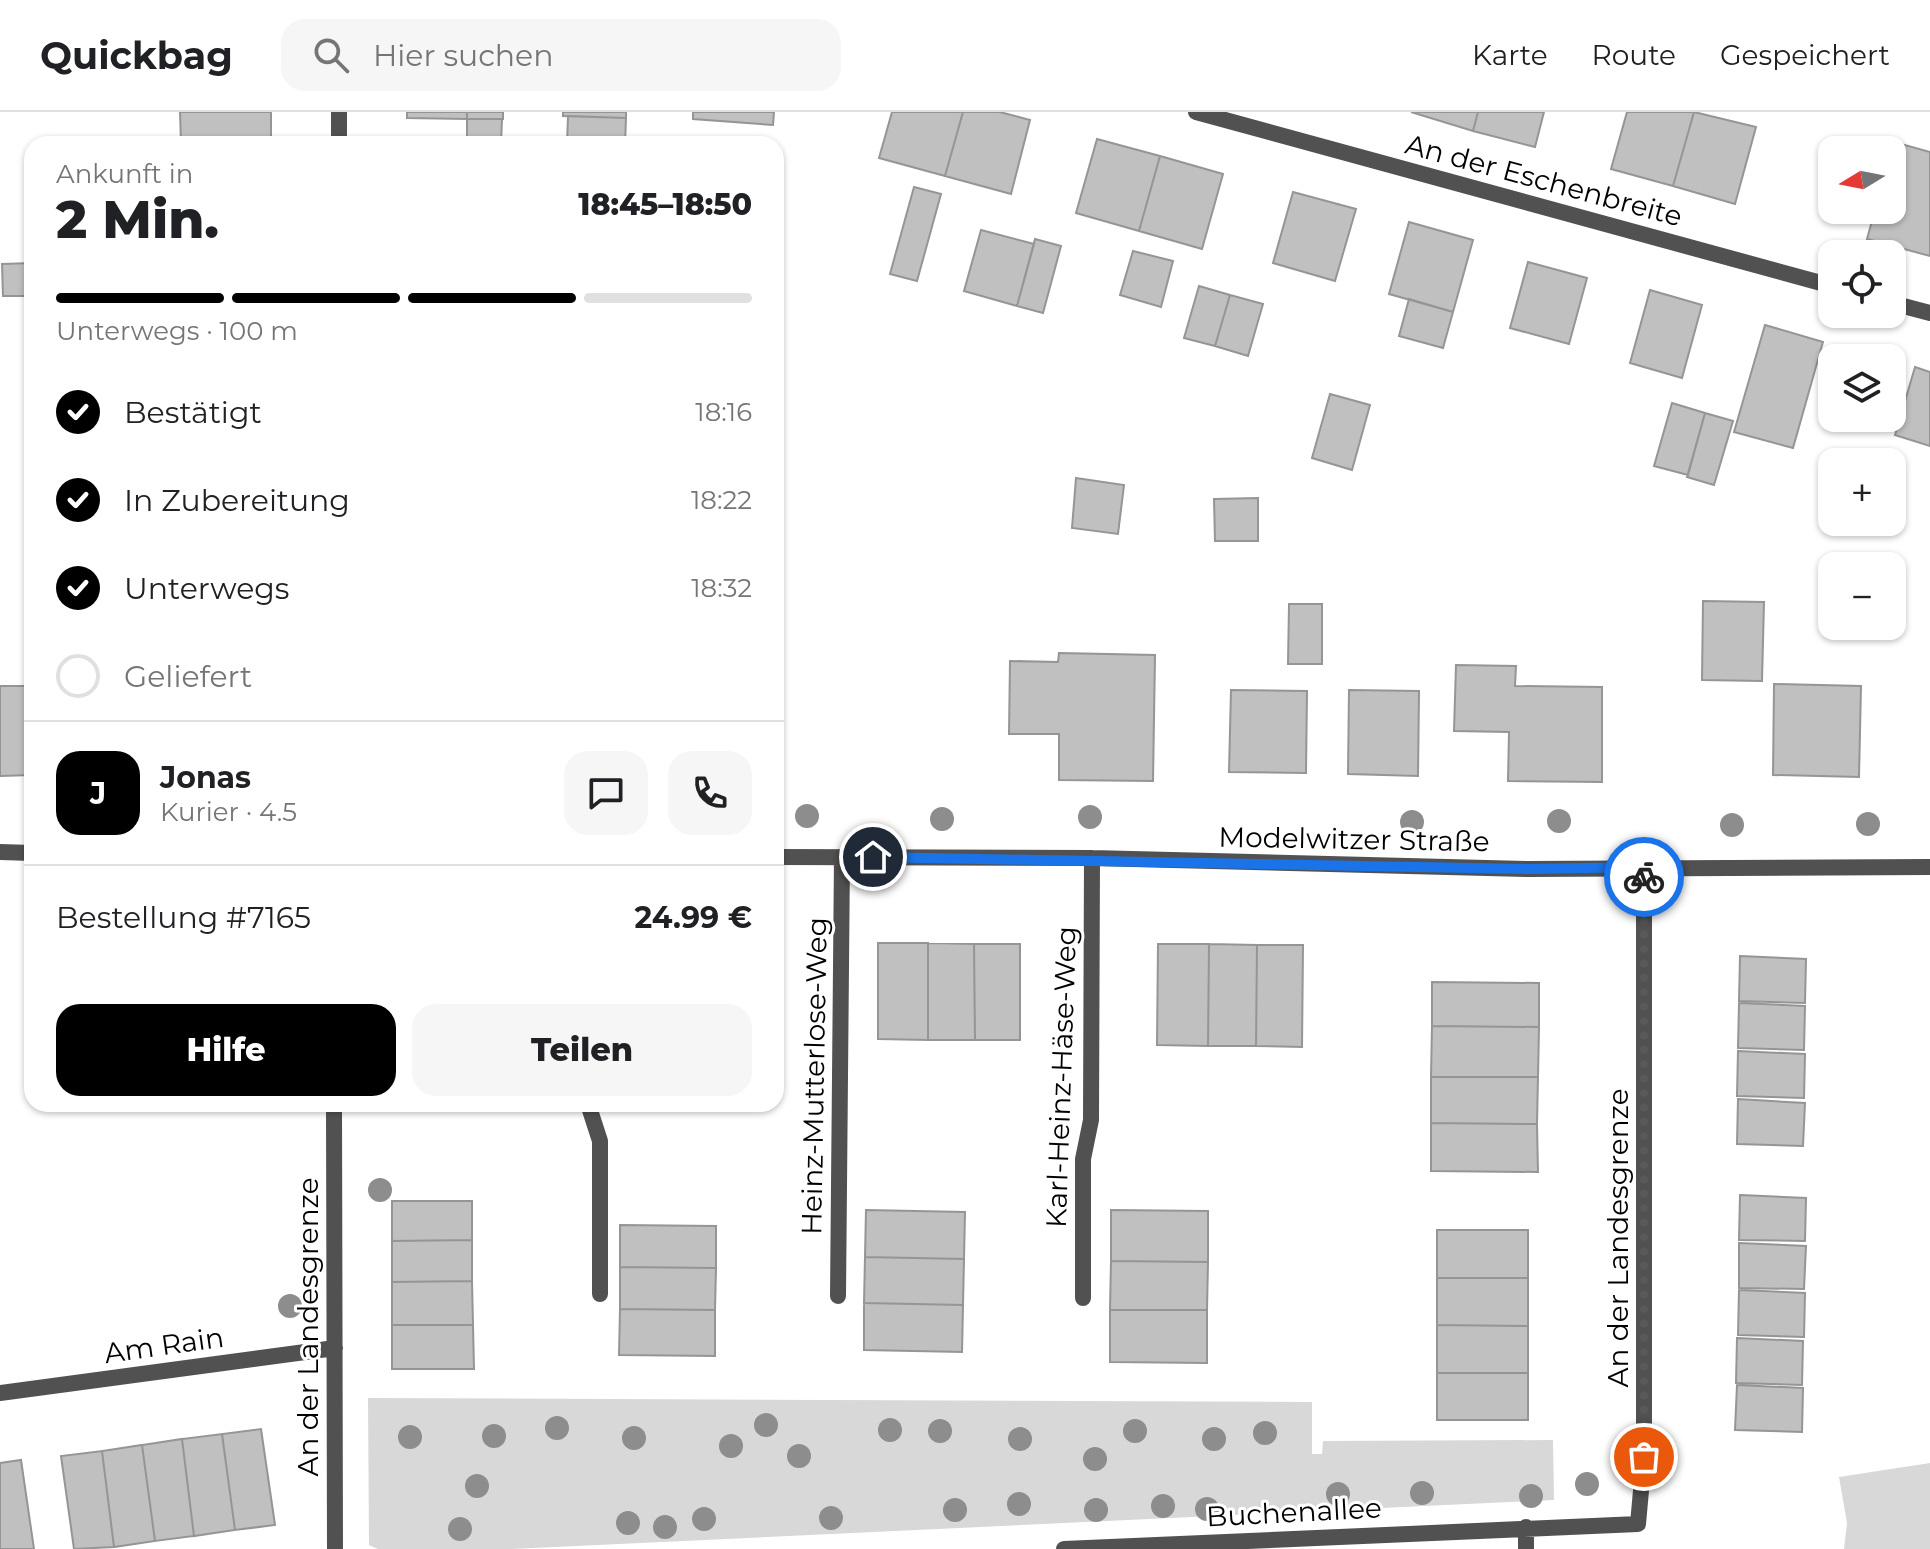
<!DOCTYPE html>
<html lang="de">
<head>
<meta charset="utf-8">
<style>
	body { margin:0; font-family:Montserrat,sans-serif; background:#f6f6f6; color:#202124; height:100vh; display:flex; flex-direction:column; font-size:30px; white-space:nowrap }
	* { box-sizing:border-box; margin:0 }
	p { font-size:26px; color:#757577 }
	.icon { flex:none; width:44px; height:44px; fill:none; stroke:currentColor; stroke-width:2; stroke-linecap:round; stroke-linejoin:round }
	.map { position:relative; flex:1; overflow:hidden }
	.drawer { position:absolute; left:24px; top:24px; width:760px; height:976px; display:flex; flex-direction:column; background:#fff; border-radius:24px; box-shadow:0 2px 6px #0004 }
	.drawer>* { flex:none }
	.needle { width:52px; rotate:260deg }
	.controls { position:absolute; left:1818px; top:24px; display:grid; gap:16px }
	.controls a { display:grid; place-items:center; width:88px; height:88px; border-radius:16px; background:#fff; box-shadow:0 2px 6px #0004; font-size:40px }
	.pin { position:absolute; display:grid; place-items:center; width:68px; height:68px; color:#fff; margin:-34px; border:4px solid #fff; border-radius:50%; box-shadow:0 2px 8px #0007 }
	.courier { position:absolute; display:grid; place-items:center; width:80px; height:80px; margin:-40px; border:6px solid #1a73e8; border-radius:50%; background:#fff; color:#222; box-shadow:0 2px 10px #0007 }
	.head em { font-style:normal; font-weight:800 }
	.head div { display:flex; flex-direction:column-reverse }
	.head { display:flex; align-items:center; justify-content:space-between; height:136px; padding:0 32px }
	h1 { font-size:52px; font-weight:800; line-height:60px }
	.bar { display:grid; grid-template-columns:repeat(4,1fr); gap:12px 8px; align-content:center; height:96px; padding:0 32px }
	.bar i { height:10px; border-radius:6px; background:#e0e0e0 }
	.bar .on { background:#000 }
	.bar p { grid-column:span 4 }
	.line { display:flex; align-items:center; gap:20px; padding:0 32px; border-top:2px solid #e0e0e0 }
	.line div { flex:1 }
	.round { display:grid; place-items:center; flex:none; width:84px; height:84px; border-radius:24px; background:#f6f6f6 }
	ol { padding:0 32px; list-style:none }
	li { display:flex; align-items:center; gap:24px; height:88px }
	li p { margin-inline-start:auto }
	li .icon { padding:8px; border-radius:50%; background:#000; color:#fff; stroke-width:4 }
	li:last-child { color:#757577 }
	li i { width:44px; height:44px; border:4px solid #e0e0e0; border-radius:50% }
	.button { display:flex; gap:16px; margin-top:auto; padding:16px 32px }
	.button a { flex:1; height:92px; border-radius:24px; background:#000; color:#fff; font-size:32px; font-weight:800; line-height:92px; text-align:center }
	.button a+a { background:#f6f6f6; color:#202124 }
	header { display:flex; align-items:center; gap:48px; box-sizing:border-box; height:112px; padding:0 40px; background:#fff; border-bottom:2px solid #e0e0e0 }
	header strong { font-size:38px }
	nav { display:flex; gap:44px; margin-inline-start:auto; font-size:28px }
	.search { width:560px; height:72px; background:#f6f6f6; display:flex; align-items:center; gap:20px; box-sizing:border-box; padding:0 28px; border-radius:24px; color:#757577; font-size:30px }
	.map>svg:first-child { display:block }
	.green { fill:#d8d8d8 }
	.building { fill:#c0c0c0; stroke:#959595; stroke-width:2 }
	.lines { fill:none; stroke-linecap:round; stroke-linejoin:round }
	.minor { stroke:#515151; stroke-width:16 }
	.tree { fill:#8d8d8d }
	.done { stroke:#595959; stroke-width:8; stroke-dasharray:0 14.4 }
	.route { stroke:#1a73e8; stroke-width:10 }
	.labels { text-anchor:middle; stroke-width:6; stroke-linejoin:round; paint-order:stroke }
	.street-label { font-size:28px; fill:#000; stroke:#fff }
</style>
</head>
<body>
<header>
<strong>Quickbag</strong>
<div class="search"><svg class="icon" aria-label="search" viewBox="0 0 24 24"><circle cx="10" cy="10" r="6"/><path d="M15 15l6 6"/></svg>Hier suchen</div>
<nav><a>Karte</a><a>Route</a><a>Gespeichert</a></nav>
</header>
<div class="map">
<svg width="1930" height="1437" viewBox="0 0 1930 1437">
	<rect width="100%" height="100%" fill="#fff"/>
	<path class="green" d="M368 1286 1312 1290V1342H1322L1323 1329 1553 1328 1554 1388 512 1437H378L369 1433Z
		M1930 1351V1437H1844L1847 1411 1839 1365Z"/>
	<path class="building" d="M180 0H271V32H181Z
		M407 0H467V7L407 6Z
		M467 0H503V7H467Z
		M563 0H626V6L563 4Z
		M693 0H774L773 13 693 7Z
		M892 0H963L945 64 879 46Z
		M963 0H1000L1030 8 1011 82 945 64Z
		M1411 0H1478L1473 19Z
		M1478 0H1544L1535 35 1473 19Z
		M1627 0H1694L1673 74 1611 57Z
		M1694 0 1756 15 1735 92 1673 74Z
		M568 4 626 6 625 32H567Z
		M467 7H502L501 32H467Z
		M1097 27 1160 44 1139 119 1076 101Z
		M1894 30 1930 40V144L1867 127 1875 98H1892Z
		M1160 44 1223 62 1202 137 1139 119Z
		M914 75 941 82 917 169 890 162Z
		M1293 80 1356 97 1335 169 1273 151Z
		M1409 110 1473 128 1453 200 1389 182Z
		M981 118 1034 132 1017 194 964 179Z
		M1035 127 1061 134 1043 201 1017 194Z
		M1133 139 1173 149 1161 195 1120 183Z
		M1528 150 1587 166 1569 232 1510 216Z
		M32 151V184H3L2 152Z
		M1199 174 1230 183 1215 234 1184 226Z
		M1650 178 1702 193 1682 266 1630 251Z
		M1230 183 1263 192 1248 244 1215 234Z
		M1409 187 1453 200 1443 236 1399 224Z
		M1765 213 1823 230 1793 336 1734 320Z
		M1915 255 1930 260V334L1895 323Z
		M1330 282 1370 293 1352 358 1312 346Z
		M1672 291 1705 301 1688 363 1654 354Z
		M1705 301 1733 309 1714 373 1687 365Z
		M1076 366 1124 373 1118 422 1072 416Z
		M1258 386V429H1215L1214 387Z
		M1703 489 1764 490 1762 569 1702 568Z
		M1289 492H1322V552H1288Z
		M1059 541 1155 543 1153 669 1059 668V622H1009L1010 549 1058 550Z
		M1456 553 1516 554 1515 574 1602 575V670L1508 669 1509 620 1454 619Z
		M1774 572 1861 574 1859 665 1773 663Z
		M0 574H29L31 663 0 664Z
		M1231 578 1307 579 1306 661 1229 660Z
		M1349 578 1419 579 1418 664 1348 662Z
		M878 831H928V928L878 927Z
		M928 831 974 832 975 928H928Z
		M974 832H1020V928H975Z
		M1158 832H1209L1208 934 1157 933Z
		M1209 832 1257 833 1256 934H1208Z
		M1257 833H1303L1302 935 1256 934Z
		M1740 844 1806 847 1805 891 1739 889Z
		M776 846H783V939H776Z
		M1432 870 1539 871V915L1432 914Z
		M1739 891 1805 894 1804 938 1738 936Z
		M1432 914 1539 915 1538 965H1431Z
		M1738 939 1805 942 1804 986 1737 984Z
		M1431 965H1538L1537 1012 1431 1011Z
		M1738 987 1805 991 1803 1034 1737 1032Z
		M1431 1011 1537 1012 1538 1060 1431 1059Z
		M1740 1083 1806 1086 1805 1129 1739 1128Z
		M392 1089H472V1128L392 1129Z
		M866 1098 965 1100 964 1147 865 1145Z
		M1111 1098 1208 1099V1150L1111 1149Z
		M620 1113 716 1114V1156L620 1155Z
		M1437 1118H1528V1166H1437Z
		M472 1128V1169L392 1170V1129Z
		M1739 1131 1806 1134 1804 1177 1739 1176Z
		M865 1145 964 1147 963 1193 864 1191Z
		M1111 1149 1208 1150 1207 1198H1110Z
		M620 1155 716 1156 715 1198 620 1197Z
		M1437 1166H1528V1214L1437 1213Z
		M472 1169 473 1213H392V1170Z
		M1739 1178 1805 1181 1804 1225 1738 1223Z
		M864 1191 963 1193 962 1240 864 1238Z
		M620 1197 715 1198V1244L619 1243Z
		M1110 1198H1207V1251L1110 1250Z
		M392 1213H473L474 1257H392Z
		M1437 1213 1528 1214V1261H1437Z
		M1737 1226 1803 1229 1802 1273 1736 1271Z
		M1437 1261H1528V1308H1437Z
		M1737 1273 1803 1276 1802 1320 1735 1318Z
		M261 1317 275 1413 235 1418 222 1322Z
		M222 1322 235 1418 194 1424 182 1327Z
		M182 1327 194 1424 155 1429 142 1333Z
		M142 1333 155 1429 114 1435 102 1339Z
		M102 1339 114 1435 74 1437 61 1344Z
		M21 1348 34 1437H0V1351Z"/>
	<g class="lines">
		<path class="minor" d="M1196 0 1832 174
			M339 32V0
			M1892 191 1930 201
			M0 740 32 741
			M776 745 1092 746 1528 757 1930 755
			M334 992 335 1437
			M588 992 600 1029V1182
			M838 1184 842 745
			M1083 1186V1047L1091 1008 1092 746
			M0 1281 335 1236
			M1526 1415V1437
			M1064 1437 1638 1412 1644 1345V755"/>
	</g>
	<g class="tree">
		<circle cx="807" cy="704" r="12"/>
		<circle cx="1090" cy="705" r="12"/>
		<circle cx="942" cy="707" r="12"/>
		<circle cx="1559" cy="709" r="12"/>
		<circle cx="1412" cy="710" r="12"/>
		<circle cx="1868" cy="712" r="12"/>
		<circle cx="1732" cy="713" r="12"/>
		<circle cx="380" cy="1078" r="12"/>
		<circle cx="290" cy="1194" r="12"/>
		<circle cx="766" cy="1313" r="12"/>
		<circle cx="557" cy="1316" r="12"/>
		<circle cx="890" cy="1318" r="12"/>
		<circle cx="940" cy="1319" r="12"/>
		<circle cx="1135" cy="1319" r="12"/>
		<circle cx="1265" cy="1321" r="12"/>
		<circle cx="494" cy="1324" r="12"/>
		<circle cx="410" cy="1325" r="12"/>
		<circle cx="634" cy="1326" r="12"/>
		<circle cx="1020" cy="1327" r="12"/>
		<circle cx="1214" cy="1327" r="12"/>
		<circle cx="731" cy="1334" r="12"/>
		<circle cx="799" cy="1344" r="12"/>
		<circle cx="1095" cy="1347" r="12"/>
		<circle cx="1587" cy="1372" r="12"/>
		<circle cx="477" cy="1374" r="12"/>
		<circle cx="1422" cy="1381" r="12"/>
		<circle cx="1338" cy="1382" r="12"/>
		<circle cx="1531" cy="1384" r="12"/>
		<circle cx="1019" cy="1392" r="12"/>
		<circle cx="1163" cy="1394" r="12"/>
		<circle cx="1207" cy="1397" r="12"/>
		<circle cx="955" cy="1398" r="12"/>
		<circle cx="1096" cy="1398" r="12"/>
		<circle cx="831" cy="1406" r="12"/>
		<circle cx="704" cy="1407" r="12"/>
		<circle cx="628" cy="1411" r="12"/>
		<circle cx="665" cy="1415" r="12"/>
		<circle cx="460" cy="1417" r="12"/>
	</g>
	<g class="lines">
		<path class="done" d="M1644 765V1345"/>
		<path class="route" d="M873 745 1528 757 1644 755V765"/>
	</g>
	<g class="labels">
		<g class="street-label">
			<text transform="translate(1544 68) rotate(15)" y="10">An der Eschenbreite</text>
			<text transform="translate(1354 727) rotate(1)" y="10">Modelwitzer Straße</text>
			<text transform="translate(814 964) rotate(-89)" y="10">Heinz-Mutterlose-Weg</text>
			<text transform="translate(1061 965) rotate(-88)" y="10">Karl-Heinz-Häse-Weg</text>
			<text transform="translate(1618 1126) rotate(-90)" y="10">An der Landesgrenze</text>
			<text transform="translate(308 1215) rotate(-90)" y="10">An der Landesgrenze</text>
			<text transform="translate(164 1233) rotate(-8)" y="10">Am Rain</text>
			<text transform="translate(1294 1400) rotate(-3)" y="10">Buchenallee</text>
		</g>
	</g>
</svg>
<div class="controls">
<a><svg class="needle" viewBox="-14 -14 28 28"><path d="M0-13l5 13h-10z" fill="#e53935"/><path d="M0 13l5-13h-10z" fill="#757577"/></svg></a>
<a><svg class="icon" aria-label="locate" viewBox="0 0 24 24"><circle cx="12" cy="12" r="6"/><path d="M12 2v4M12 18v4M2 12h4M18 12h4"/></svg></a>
<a><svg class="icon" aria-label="layers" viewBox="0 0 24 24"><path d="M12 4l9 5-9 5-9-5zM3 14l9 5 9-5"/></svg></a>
<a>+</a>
<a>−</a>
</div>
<div class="pin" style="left:1644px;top:1345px;background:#ea580c"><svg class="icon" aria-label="bag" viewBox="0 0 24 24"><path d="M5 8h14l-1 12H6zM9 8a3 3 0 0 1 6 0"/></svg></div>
<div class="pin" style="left:873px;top:745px;background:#1f2937"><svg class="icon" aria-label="home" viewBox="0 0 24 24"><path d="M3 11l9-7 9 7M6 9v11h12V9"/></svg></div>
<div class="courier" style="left:1644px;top:765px"><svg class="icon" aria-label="bike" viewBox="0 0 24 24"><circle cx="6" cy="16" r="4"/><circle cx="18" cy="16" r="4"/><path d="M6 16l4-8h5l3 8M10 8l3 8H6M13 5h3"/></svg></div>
<section class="drawer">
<div class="head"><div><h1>2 Min.</h1><p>Ankunft in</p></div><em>18:45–18:50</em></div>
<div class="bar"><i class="on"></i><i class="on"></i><i class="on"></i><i></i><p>Unterwegs · 100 m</p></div>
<ol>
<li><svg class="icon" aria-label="check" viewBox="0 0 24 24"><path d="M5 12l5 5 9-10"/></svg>Bestätigt<p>18:16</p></li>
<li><svg class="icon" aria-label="check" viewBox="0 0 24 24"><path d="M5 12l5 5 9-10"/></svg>In Zubereitung<p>18:22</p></li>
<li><svg class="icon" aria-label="check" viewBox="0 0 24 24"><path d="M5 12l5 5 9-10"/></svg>Unterwegs<p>18:32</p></li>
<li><i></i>Geliefert</li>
</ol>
<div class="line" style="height:144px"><b class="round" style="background:#000;color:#fff">J</b><div><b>Jonas</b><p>Kurier · 4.5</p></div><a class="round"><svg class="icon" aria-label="chat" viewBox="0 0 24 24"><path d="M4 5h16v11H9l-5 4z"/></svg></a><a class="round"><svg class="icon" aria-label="phone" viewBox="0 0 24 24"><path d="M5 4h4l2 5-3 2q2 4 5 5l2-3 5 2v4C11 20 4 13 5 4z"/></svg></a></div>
<div class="line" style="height:104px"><div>Bestellung #7165</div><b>24.99 €</b></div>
<div class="button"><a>Hilfe</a><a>Teilen</a></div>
</section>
</div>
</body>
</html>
